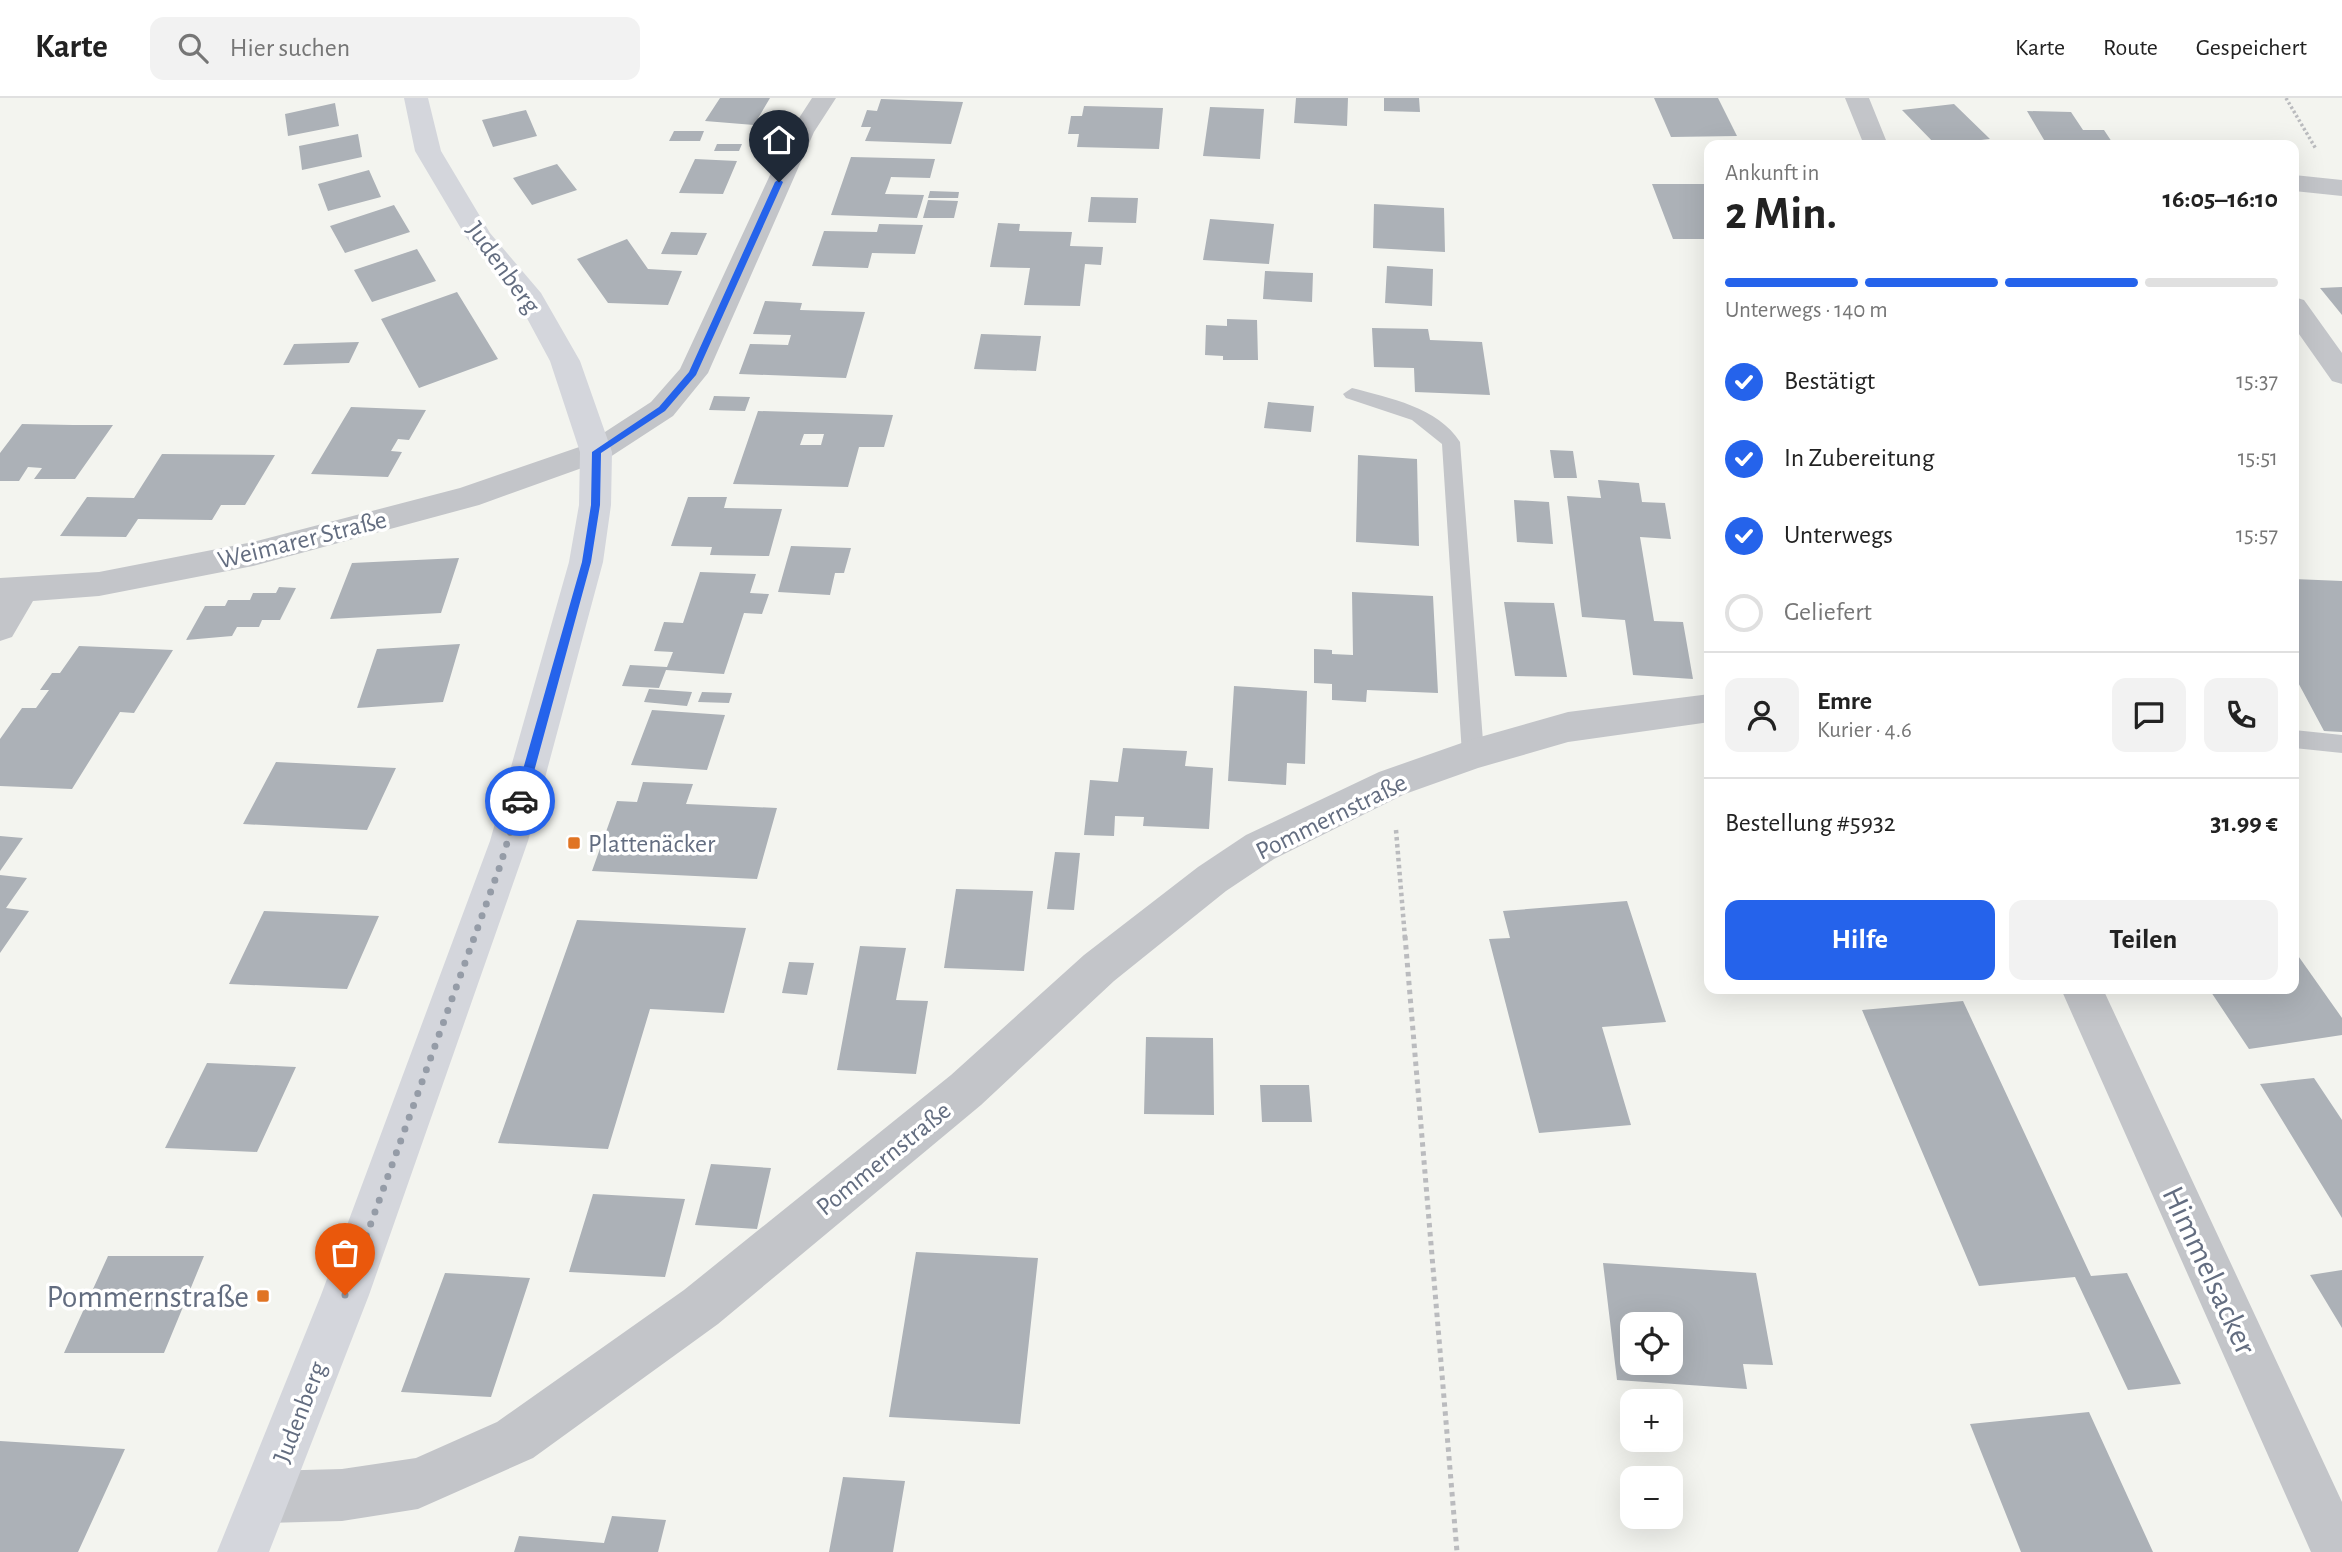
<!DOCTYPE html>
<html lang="de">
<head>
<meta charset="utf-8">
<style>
	body { margin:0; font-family:"Alegreya Sans",sans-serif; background:#f2f2f2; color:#222; height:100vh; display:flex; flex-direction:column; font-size:26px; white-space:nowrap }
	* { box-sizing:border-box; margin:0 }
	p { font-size:23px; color:#767676 }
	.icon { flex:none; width:38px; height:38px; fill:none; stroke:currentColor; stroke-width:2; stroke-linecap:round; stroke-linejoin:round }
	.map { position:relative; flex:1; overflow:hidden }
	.details { position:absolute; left:1704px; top:42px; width:595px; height:854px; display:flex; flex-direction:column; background:#fff; border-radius:14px; box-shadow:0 7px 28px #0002 }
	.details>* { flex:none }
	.fabs { position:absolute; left:1620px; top:1214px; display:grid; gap:14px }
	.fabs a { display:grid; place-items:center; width:63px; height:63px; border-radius:14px; background:#fff; box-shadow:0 7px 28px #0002; font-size:35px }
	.pin { position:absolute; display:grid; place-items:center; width:60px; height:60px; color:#fff; margin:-72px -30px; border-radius:50% 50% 50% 0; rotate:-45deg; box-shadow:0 0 7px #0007 }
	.pin .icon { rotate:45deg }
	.courier { position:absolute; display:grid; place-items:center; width:70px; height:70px; margin:-35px; border:5px solid #2563eb; border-radius:50%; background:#fff; color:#222; box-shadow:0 2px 9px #0007 }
	.summary em { font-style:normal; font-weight:600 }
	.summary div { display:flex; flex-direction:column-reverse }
	.summary { display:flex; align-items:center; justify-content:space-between; height:119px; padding:0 21px }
	h1 { font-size:46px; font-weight:600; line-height:52px }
	.bar { display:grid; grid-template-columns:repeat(4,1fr); gap:10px 7px; align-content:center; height:84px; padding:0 21px }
	.bar i { height:9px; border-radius:5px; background:#e0e0e0 }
	.bar .active { background:#2563eb }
	.bar p { grid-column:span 4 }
	.line { display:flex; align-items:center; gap:18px; padding:0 21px; border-top:2px solid #e0e0e0 }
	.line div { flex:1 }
	.round { display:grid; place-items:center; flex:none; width:74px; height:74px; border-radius:14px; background:#f2f2f2 }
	ol { padding:0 21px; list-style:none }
	li { display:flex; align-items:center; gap:21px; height:77px }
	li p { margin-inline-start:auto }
	li .icon { padding:7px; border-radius:50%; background:#2563eb; color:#fff; stroke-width:4 }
	li:last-child { color:#767676 }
	li i { width:38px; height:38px; border:4px solid #e0e0e0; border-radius:50% }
	.button { display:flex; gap:14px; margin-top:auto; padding:14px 21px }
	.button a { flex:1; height:80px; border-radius:14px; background:#2563eb; color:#fff; font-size:28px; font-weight:600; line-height:80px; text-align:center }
	.button a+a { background:#f2f2f2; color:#222 }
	header { display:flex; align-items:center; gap:42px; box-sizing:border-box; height:98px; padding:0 35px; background:#fff; border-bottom:2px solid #e0e0e0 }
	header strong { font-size:33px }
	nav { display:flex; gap:38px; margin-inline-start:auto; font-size:24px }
	.search { width:490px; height:63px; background:#f2f2f2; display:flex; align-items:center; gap:18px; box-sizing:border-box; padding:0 24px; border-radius:14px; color:#767676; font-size:26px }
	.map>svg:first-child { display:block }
	.building { fill:#acb1b7; fill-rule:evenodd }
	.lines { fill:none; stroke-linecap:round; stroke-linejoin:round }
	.path-far2 { stroke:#babbbe; stroke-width:3.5; stroke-dasharray:2.5 2.5; stroke-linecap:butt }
	.path-far1 { stroke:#babbbe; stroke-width:4.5; stroke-dasharray:3.5 3.5; stroke-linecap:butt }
	.path { stroke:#babbbe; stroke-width:5; stroke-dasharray:4.5 4.5; stroke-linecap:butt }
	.lane { fill:#c3c5c9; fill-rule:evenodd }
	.street { fill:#c3c5c9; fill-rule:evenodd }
	.secondary { fill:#d4d6dc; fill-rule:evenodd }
	.route { fill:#2563eb }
	.done { stroke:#959ca7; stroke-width:7; stroke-dasharray:0 12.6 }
	.poi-dot { fill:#e07423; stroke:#fff; stroke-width:2.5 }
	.labels { text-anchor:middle; stroke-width:7; stroke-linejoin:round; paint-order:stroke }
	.street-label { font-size:26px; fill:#636d80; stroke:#fff }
	.poi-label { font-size:26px; fill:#636d80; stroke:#fff; text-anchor:start }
	.near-street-label { font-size:32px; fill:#636d80; stroke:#fff }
	.near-poi-label { font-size:32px; fill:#636d80; stroke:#fff; text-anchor:end }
</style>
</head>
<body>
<header>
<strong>Karte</strong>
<div class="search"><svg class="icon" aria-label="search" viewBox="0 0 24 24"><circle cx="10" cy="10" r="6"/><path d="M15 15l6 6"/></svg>Hier suchen</div>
<nav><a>Karte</a><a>Route</a><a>Gespeichert</a></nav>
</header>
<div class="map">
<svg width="2342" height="1454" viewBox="0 0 2342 1454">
	<rect width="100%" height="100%" fill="#f3f4ef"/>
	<path class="building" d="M720 0H770L754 27 705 23Z
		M1296 0H1348L1347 28 1294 25Z
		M1384 0H1419L1420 14 1384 13Z
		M1654 0H1718L1737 38 1671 39Z
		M881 1 963 4 951 46 865 43 871 29H861L867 12 877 13Z
		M335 5 339 28 288 38 285 16Z
		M1954 6 1990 41 1936 47 1902 12Z
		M1084 8 1163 10 1159 51 1077 49 1079 36H1068L1071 18H1082Z
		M1210 9 1264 11 1260 61 1203 58Z
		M526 12 537 38 493 49 482 22Z
		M2027 13 2071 14 2083 32H2104L2114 47H2047Z
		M674 33H704L700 43H669Z
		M358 36 362 59 302 72 299 48Z
		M717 46H742L739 53H714Z
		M851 59 935 61 930 80 891 79 888 88 885 96 924 97 917 120 831 117Z
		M695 61 737 63 723 96 679 95Z
		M557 66 577 92 532 107 513 80Z
		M369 72 381 99 328 113 318 86Z
		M1652 86H1707L1710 93V141H1673Z
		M930 93 959 94 958 100H928Z
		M1091 99 1138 100 1136 125 1088 124Z
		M928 102 958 103 954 120H923Z
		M1374 106 1444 110 1445 154 1373 150Z
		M394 107 410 134 345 155 330 128Z
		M1210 121 1274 126 1269 166 1203 162Z
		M998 125 1020 126 1019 133 1072 134 1070 148 1103 149 1101 167 1085 166 1080 208 1024 207 1030 170 990 169Z
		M879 126 923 127 915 156 872 155 868 170 812 168 824 133 877 134Z
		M671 134 707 135 697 157 661 156Z
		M627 141 648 171 682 173 668 207 608 205 577 161Z
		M417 151 436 183 372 204 354 172Z
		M1387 168 1433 171 1432 208 1385 205Z
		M1265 173 1313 175 1312 204 1263 201Z
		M2342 189V217L2320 190Z
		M457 194 498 261 419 290 381 221Z
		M765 203 802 205 800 212 865 214 846 280 739 276 750 246 788 247 791 237 753 236Z
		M1227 221 1257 222 1258 262H1223V258L1205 257 1206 227 1227 228Z
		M1372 230 1428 231 1430 242 1482 244 1490 297 1415 294 1414 270 1374 269Z
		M981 236 1041 238 1036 273 974 271Z
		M359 244 349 265 283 267 294 246Z
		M714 298 750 299 745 313 709 312Z
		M1268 304 1314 308 1311 334 1264 330Z
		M351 309 426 312 409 342 398 341 391 353 402 354 388 379 311 376Z
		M758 313 830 315 893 317 884 349H859L848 389 733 386ZM804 336H824L821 347H800Z
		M22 326 73 327H113L75 381H34L42 370 28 369 19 383H0V355Z
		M1550 352 1573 353 1577 380H1554Z
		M162 356 275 357 245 407H221L212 422 138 421 126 439 60 438 87 399 134 400Z
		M1358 357 1417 361 1419 448 1356 444Z
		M1598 382 1639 385 1642 404 1665 405 1671 441 1640 439 1654 523 1683 524 1693 581 1633 577 1625 522 1582 519 1567 398 1601 400Z
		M688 399H727L724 410 782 411 769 458 710 457 712 449 671 448Z
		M1514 402 1549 404 1553 446 1517 444Z
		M791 448 851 450 844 475H835L830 497 778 494Z
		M459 460 441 515 330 521 352 465Z
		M700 474 756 476 750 495 769 496 762 516 744 515 724 576 666 572 659 590 622 588 630 567 667 569 673 554 654 553 664 524 683 525Z
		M2294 481 2342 483V634L2324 633 2294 577Z
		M279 489 296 490 280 522H262L259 529H237L232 538 186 542 205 508H225L228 502H250L253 495H276Z
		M1352 494 1433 498 1438 595 1367 592 1366 604 1332 602V586L1314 585V551L1332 552V556L1353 557Z
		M1504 504 1554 505 1567 579 1515 578Z
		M460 546 443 604 357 610 377 551Z
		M79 548 173 552 134 615 120 614 72 691 0 688V641L22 610H36L49 592H40L52 575H60Z
		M1234 588 1307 593 1305 666 1287 665 1286 687 1228 683Z
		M649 591 692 594 687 608 644 604Z
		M702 594 732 595 729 605 698 604Z
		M652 612 725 617 707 672 631 667Z
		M1123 650 1187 653 1185 668 1213 670 1209 731 1143 728 1144 719 1115 718 1114 738 1084 737 1090 682 1118 684Z
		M276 664 396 670 367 732 243 726Z
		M643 684 693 686 686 706 777 710 757 781 592 773 617 703 637 704Z
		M0 738 23 740 0 773Z
		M1055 754 1080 755 1074 812 1047 811Z
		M0 777 27 780 6 810 29 813 0 855Z
		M956 791 1033 793 1024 873 944 870Z
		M1627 803 1666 924 1602 929 1631 1027 1539 1035 1489 841 1510 840 1503 813Z
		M264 813 379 818 347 891 229 886Z
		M577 822 746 830 724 915 650 911 608 1051 498 1045Z
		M860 848 906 850 896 902 928 903 916 976 837 972Z
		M2294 852 2342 920V937L2249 951 2209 891H2294Z
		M789 864 814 865 807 897 782 895Z
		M1963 903 2091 1178 2127 1175 2181 1286 2128 1292 2075 1179 1979 1188 1862 912Z
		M1146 939 1213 940 1214 1017 1144 1016Z
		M207 965 296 969 257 1054 165 1050Z
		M2314 980 2342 1022V1120L2260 986Z
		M1260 987H1309L1312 1024H1262Z
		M711 1066 771 1070 757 1131 695 1127Z
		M593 1096 685 1101 665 1179 569 1174Z
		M916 1154 1038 1160 1020 1326 889 1319Z
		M108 1158H204L164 1255H64Z
		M1603 1165 1756 1175 1773 1267 1743 1266 1747 1291 1617 1282ZM1633 1227H1671V1265H1633Z
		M2342 1172V1230L2310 1177Z
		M445 1175 530 1180 491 1299 401 1294Z
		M2089 1314 2153 1454H2021L1970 1326Z
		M0 1343 125 1351 78 1454H0Z
		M843 1379 905 1383 893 1454H829Z
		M612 1418 666 1422 658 1454H514L519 1438 604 1445Z"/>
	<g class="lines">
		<path class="path-far2" d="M2286 0 2316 51"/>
		<path class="path-far1" d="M1396 732 1405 840"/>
		<path class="path" d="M1405 838 1457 1454"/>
		<path class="lane" d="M1352 290C1389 300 1438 309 1460 344L1484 656 1481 662 1473 665 1465 662 1462 656 1442 346 1412 322 1346 300 1343 296Z
			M2294 632 2342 637V655L2294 650Z"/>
		<path class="street" d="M812 0H836L814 34 708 275 673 318 607 361 479 407 253 468 99 498 33 503 12 539 0 543V480L99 474 253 444 460 390 585 347 651 304 680 271 790 34Z
			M1845 0H1869L1888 47H1864Z
			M2294 77 2342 82V98L2294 93Z
			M2294 199 2304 202 2342 255V286L2332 283 2294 229Z
			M1710 596V624L1568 644 1478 670 1405 696 1274 761 1226 793 1114 883 981 1007 718 1226 533 1360 418 1411 342 1423 266 1425 248 1417 240 1399 248 1381 266 1373 342 1371 416 1360 497 1324 684 1192 951 977 1084 857 1198 769 1246 737 1379 674 1473 641 1568 614Z
			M2061 891H2103L2342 1404V1454H2311Z"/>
		<path class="secondary" d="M404 0H428L441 53 490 135 541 195 580 263 612 354 611 407 603 464 528 743 369 1197 269 1454H217L321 1197 490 743 569 464 579 407 580 354 550 263 515 198 466 139 415 53Z"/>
	</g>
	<path class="route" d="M779 81 783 84 696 277 665 313 601 355 600 407 591 464 526 703 520 708 516 707 514 703 582 464 591 407 592 354 659 309 689 274 775 84Z"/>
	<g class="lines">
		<path class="done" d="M345 1197 500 768 520 703"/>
	</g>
	<g class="poi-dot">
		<rect x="567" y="738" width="14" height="14" rx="3.5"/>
		<rect x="256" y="1191" width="14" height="14" rx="3.5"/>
	</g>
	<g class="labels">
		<g class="street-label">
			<text transform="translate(504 169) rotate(54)" y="9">Judenberg</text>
			<text transform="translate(302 441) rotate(-14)" y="9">Weimarer Straße</text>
			<text transform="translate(1331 718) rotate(-26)" y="9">Pommernstraße</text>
			<text transform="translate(883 1060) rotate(-39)" y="9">Pommernstraße</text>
			<text transform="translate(299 1314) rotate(-69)" y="9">Judenberg</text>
		</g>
		<g class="poi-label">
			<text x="588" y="754">Plattenäcker</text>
		</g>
		<g class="near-street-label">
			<text transform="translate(2210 1172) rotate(65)" y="11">Himmelsacker</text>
		</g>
		<g class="near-poi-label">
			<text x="249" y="1209">Pommernstraße</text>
		</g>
	</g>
</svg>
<div class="fabs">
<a><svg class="icon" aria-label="locate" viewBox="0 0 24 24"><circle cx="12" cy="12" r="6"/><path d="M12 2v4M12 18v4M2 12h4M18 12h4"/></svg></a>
<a>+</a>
<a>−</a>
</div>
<div class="pin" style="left:345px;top:1197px;background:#ea580c"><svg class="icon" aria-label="bag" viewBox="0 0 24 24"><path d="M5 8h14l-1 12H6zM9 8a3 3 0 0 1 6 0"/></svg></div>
<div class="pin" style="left:779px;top:84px;background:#1f2937"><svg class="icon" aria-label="home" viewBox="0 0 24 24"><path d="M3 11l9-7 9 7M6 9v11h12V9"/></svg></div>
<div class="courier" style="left:520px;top:703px"><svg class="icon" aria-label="car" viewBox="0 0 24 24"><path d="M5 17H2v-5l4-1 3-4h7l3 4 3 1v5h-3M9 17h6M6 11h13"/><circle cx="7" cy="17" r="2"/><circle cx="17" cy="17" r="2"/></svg></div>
<section class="details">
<div class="summary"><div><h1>2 Min.</h1><p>Ankunft in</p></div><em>16:05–16:10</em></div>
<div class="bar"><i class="active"></i><i class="active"></i><i class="active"></i><i></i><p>Unterwegs · 140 m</p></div>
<ol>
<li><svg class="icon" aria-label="check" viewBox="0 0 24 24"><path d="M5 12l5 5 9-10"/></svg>Bestätigt<p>15:37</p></li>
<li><svg class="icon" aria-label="check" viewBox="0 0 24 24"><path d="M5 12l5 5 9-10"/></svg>In Zubereitung<p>15:51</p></li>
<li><svg class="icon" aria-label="check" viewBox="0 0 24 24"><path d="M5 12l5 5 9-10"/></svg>Unterwegs<p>15:57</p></li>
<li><i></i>Geliefert</li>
</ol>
<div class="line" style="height:126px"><a class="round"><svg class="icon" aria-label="person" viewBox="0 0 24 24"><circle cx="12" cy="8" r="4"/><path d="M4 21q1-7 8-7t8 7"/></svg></a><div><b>Emre</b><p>Kurier · 4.6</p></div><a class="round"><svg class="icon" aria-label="chat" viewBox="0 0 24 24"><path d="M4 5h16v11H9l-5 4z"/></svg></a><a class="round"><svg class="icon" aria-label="phone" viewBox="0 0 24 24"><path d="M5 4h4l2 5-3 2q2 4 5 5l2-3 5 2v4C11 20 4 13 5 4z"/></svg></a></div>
<div class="line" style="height:91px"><div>Bestellung #5932</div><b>31.99 €</b></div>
<div class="button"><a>Hilfe</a><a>Teilen</a></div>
</section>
</div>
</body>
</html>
